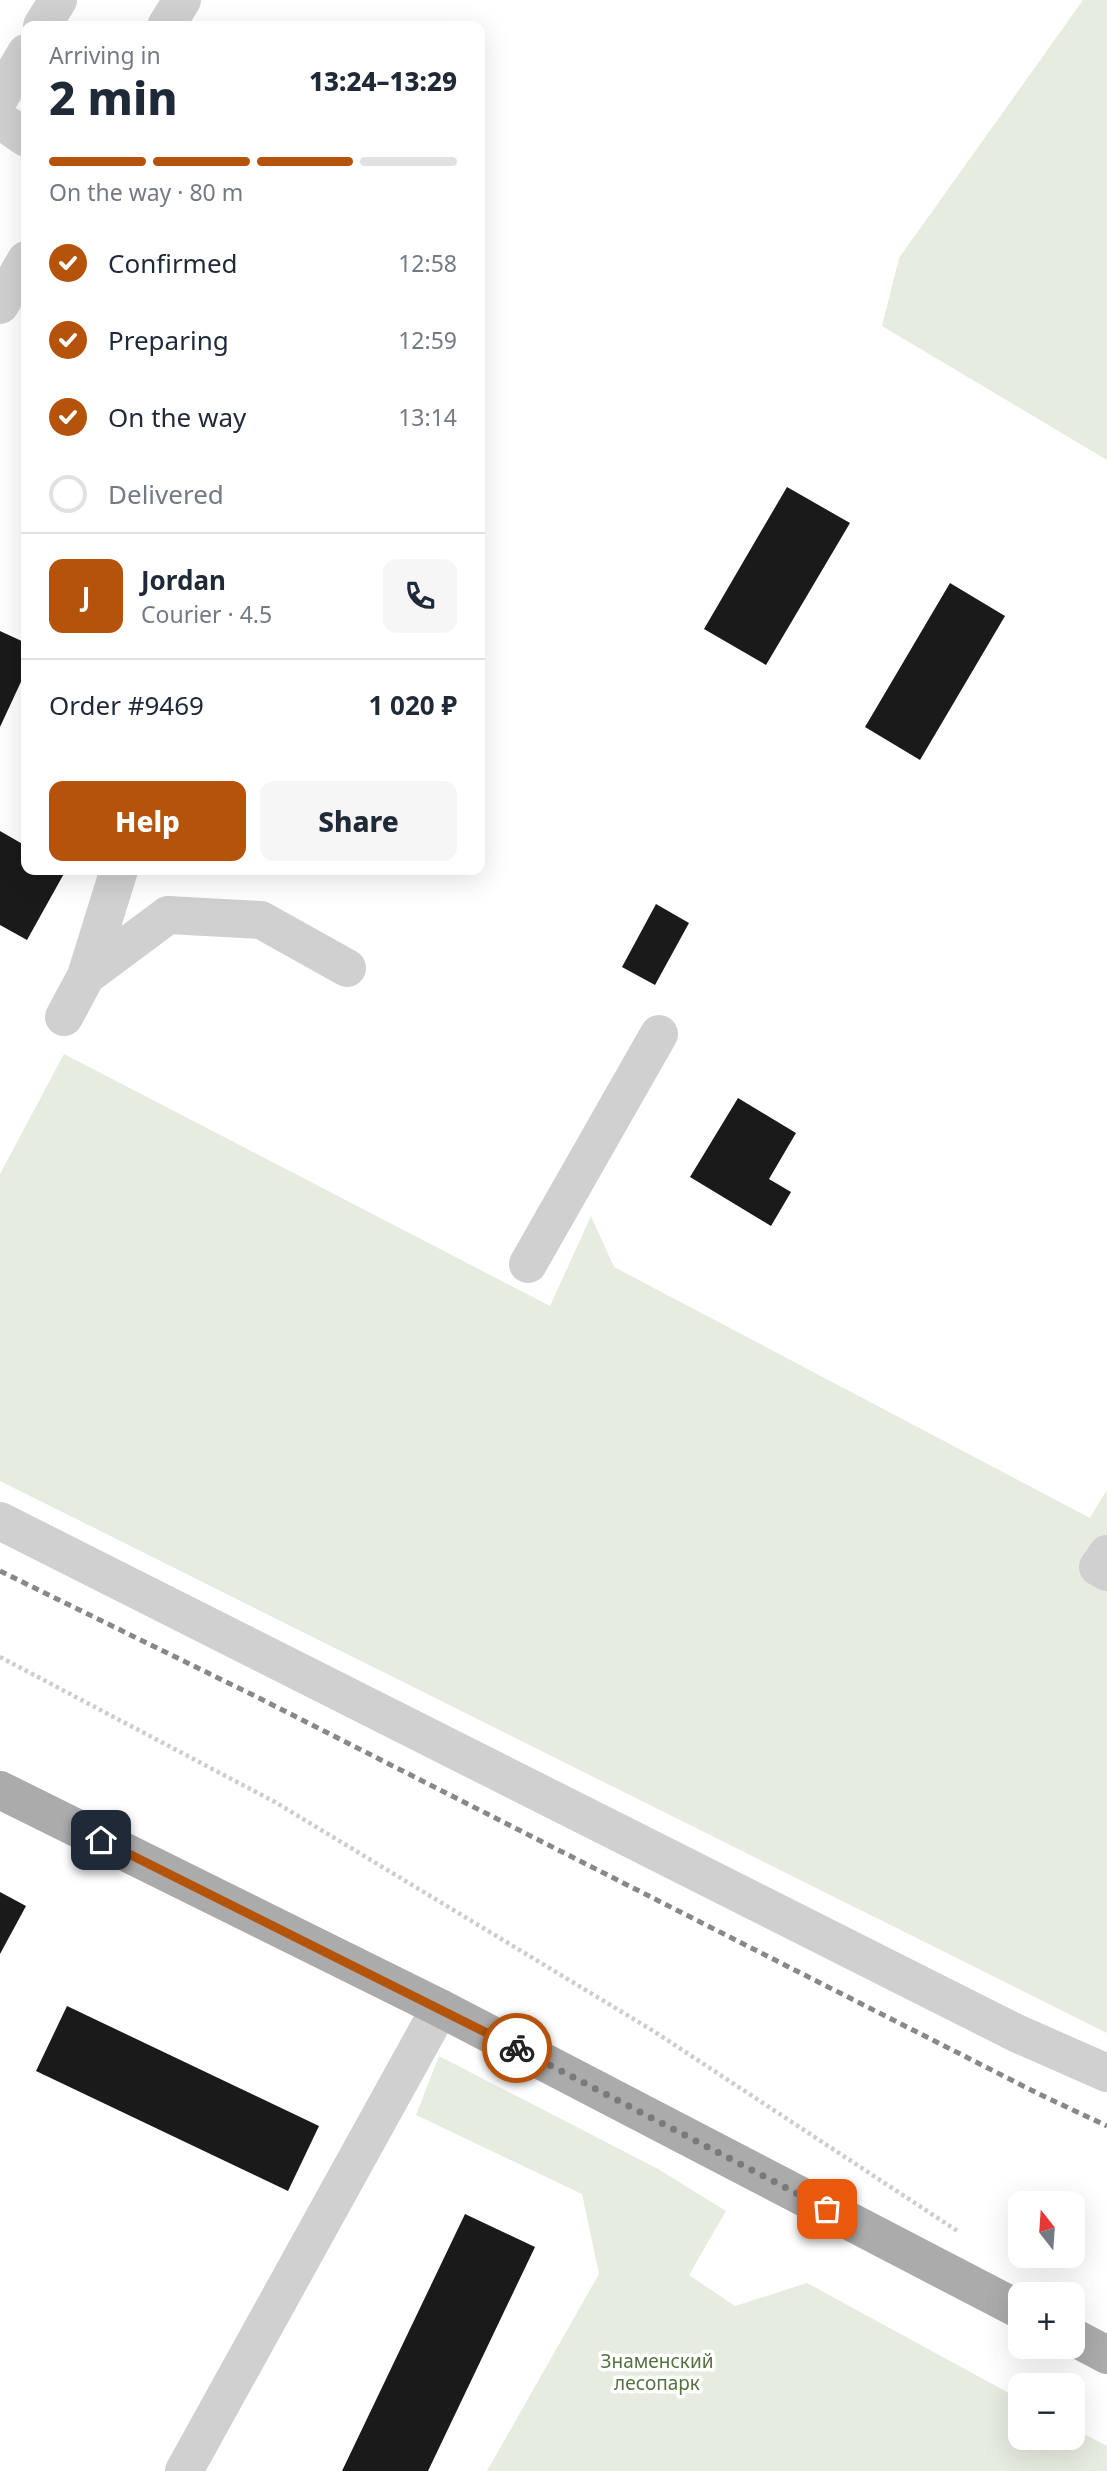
<!DOCTYPE html>
<html lang="en">
<head>
<meta charset="utf-8">
<style>
	body { margin:0; font-family:"Noto Sans",sans-serif; background:#f6f6f7; color:#1f2937; height:100vh; display:flex; flex-direction:column; font-size:26px; white-space:nowrap }
	* { box-sizing:border-box; margin:0 }
	p { font-size:23px; color:#747a83 }
	.icon { flex:none; width:38px; height:38px; fill:none; stroke:currentColor; stroke-width:2; stroke-linecap:round; stroke-linejoin:round }
	.map { position:relative; flex:1; overflow:hidden }
	.sheet { position:absolute; left:21px; top:21px; width:464px; height:854px; display:flex; flex-direction:column; background:#fff; border-radius:14px; box-shadow:0 7px 28px #0002 }
	.sheet>* { flex:none }
	.needle { width:46px; rotate:343deg }
	.fabs { position:absolute; left:1008px; top:2191px; display:grid; gap:14px }
	.fabs a { display:grid; place-items:center; width:77px; height:77px; border-radius:14px; background:#fff; box-shadow:0 7px 28px #0002; font-size:35px }
	.pin { position:absolute; display:grid; place-items:center; width:60px; height:60px; color:#fff; margin:-30px; border-radius:14px; box-shadow:0 4px 10px #0006 }
	.courier { position:absolute; display:grid; place-items:center; width:70px; height:70px; margin:-35px; border:5px solid #b45309; border-radius:50%; background:#fff; color:#222; box-shadow:0 2px 9px #0007 }
	.headline em { font-style:normal; font-weight:800 }
	.headline div { display:flex; flex-direction:column-reverse }
	.headline { display:flex; align-items:center; justify-content:space-between; height:119px; padding:0 28px }
	h1 { font-size:46px; font-weight:800; line-height:52px }
	.bar { display:grid; grid-template-columns:repeat(4,1fr); gap:10px 7px; align-content:center; height:84px; padding:0 28px }
	.bar i { height:9px; border-radius:5px; background:#e0e1e3 }
	.bar .current { background:#b45309 }
	.bar p { grid-column:span 4 }
	.line { display:flex; align-items:center; gap:18px; padding:0 28px; border-top:2px solid #e0e1e3 }
	.line div { flex:1 }
	.round { display:grid; place-items:center; flex:none; width:74px; height:74px; border-radius:14px; background:#f6f6f7 }
	ol { padding:0 28px; list-style:none }
	li { display:flex; align-items:center; gap:21px; height:77px }
	li p { margin-inline-start:auto }
	li .icon { padding:7px; border-radius:50%; background:#b45309; color:#fff; stroke-width:4 }
	li:last-child { color:#747a83 }
	li i { width:38px; height:38px; border:4px solid #e0e1e3; border-radius:50% }
	.button { display:flex; gap:14px; margin-top:auto; padding:14px 28px }
	.button a { flex:1; height:80px; border-radius:14px; background:#b45309; color:#fff; font-size:28px; font-weight:800; line-height:80px; text-align:center }
	.button a+a { background:#f6f6f7; color:#1f2937 }
	.map>svg:first-child { display:block }
	.green { fill:#e6ecdf }
	.building { fill:#1a1a1a }
	.lines { fill:none; stroke-linecap:round; stroke-linejoin:round }
	.path { stroke:#cdcdcd; stroke-width:4.5; stroke-dasharray:3.5 3.5; stroke-linecap:butt }
	.minor { stroke:#d0d0d0; stroke-width:38 }
	.major { stroke:#ababab; stroke-width:38 }
	.rail { stroke:#888; stroke-width:5; stroke-dasharray:7 5; stroke-linecap:butt }
	.done { stroke:#7a7a7a; stroke-width:7; stroke-dasharray:0 12.6 }
	.route { stroke:#b45309; stroke-width:9 }
	.labels { text-anchor:middle; stroke-width:7; stroke-linejoin:round; paint-order:stroke }
	.park-label { font-size:19px; fill:#56703f; stroke:#fff }
</style>
</head>
<body>
<div class="map">
<svg width="1107" height="2471" viewBox="0 0 1107 2471">
	<rect width="100%" height="100%" fill="#fff"/>
	<path class="green" d="M1083 0H1107V460L882 326 899 258Z
		M64 1054 550 1306 591 1216 614 1267 1090 1518 1107 1490V2033L0 1481V1174Z
		M439 2056 658 2169 726 2211 689 2275 735 2306 807 2283 1020 2399V2438H1073V2428L1107 2446V2471H487L599 2274 582 2194 416 2115Z"/>
	<path class="building" d="M787 487 850 523 766 665 704 629Z
		M950 583 1005 616 920 760 865 727Z
		M0 631 26 643V671L0 727Z
		M0 831 26 846V870H66L27 940 0 925Z
		M656 904 689 923 655 985 622 967Z
		M738 1098 796 1133 769 1179 791 1192 771 1226 690 1177Z
		M0 1892 26 1906 0 1954Z
		M67 2006 319 2126 288 2191 36 2071Z
		M465 2214 535 2247 428 2471H342Z"/>
	<g class="lines">
		<path class="path" d="M0 1657 275 1802 655 2032 959 2232"/>
		<path class="minor" d="M42 26 58 0
			M166 26 182 0
			M0 97 26 53
			M0 120 26 138
			M0 305 26 260
			M86 976 168 915 261 920 347 968
			M64 1017 86 976 119 870
			M528 1264 659 1034
			M0 1521 1016 2033 1107 2073
			M1107 1554 1098 1567 1107 1572
			M184 2471 440 2008"/>
		<path class="major" d="M0 1790 440 2008 1020 2310
			M1073 2337 1107 2355"/>
		<path class="rail" d="M0 1571 257 1697 1039 2094 1107 2126"/>
	</g>
	<g class="lines">
		<path class="done" d="M517 2048 827 2209"/>
		<path class="route" d="M101 1840 517 2048"/>
	</g>
	<g class="labels">
		<g class="park-label">
			<text x="657" y="2368">Знаменский<tspan x="657" dy="22">лесопарк</tspan></text>
		</g>
	</g>
</svg>
<div class="fabs">
<a><svg class="needle" viewBox="-14 -14 28 28"><path d="M0-13l5 13h-10z" fill="#e53935"/><path d="M0 13l5-13h-10z" fill="#747a83"/></svg></a>
<a>+</a>
<a>−</a>
</div>
<div class="pin" style="left:827px;top:2209px;background:#ea580c"><svg class="icon" aria-label="bag" viewBox="0 0 24 24"><path d="M5 8h14l-1 12H6zM9 8a3 3 0 0 1 6 0"/></svg></div>
<div class="pin" style="left:101px;top:1840px;background:#1f2937"><svg class="icon" aria-label="home" viewBox="0 0 24 24"><path d="M3 11l9-7 9 7M6 9v11h12V9"/></svg></div>
<div class="courier" style="left:517px;top:2048px"><svg class="icon" aria-label="bike" viewBox="0 0 24 24"><circle cx="6" cy="16" r="4"/><circle cx="18" cy="16" r="4"/><path d="M6 16l4-8h5l3 8M10 8l3 8H6M13 5h3"/></svg></div>
<section class="sheet">
<div class="headline"><div><h1>2 min</h1><p>Arriving in</p></div><em>13:24–13:29</em></div>
<div class="bar"><i class="current"></i><i class="current"></i><i class="current"></i><i></i><p>On the way · 80 m</p></div>
<ol>
<li><svg class="icon" aria-label="check" viewBox="0 0 24 24"><path d="M5 12l5 5 9-10"/></svg>Confirmed<p>12:58</p></li>
<li><svg class="icon" aria-label="check" viewBox="0 0 24 24"><path d="M5 12l5 5 9-10"/></svg>Preparing<p>12:59</p></li>
<li><svg class="icon" aria-label="check" viewBox="0 0 24 24"><path d="M5 12l5 5 9-10"/></svg>On the way<p>13:14</p></li>
<li><i></i>Delivered</li>
</ol>
<div class="line" style="height:126px"><b class="round" style="background:#b45309;color:#fff">J</b><div><b>Jordan</b><p>Courier · 4.5</p></div><a class="round"><svg class="icon" aria-label="phone" viewBox="0 0 24 24"><path d="M5 4h4l2 5-3 2q2 4 5 5l2-3 5 2v4C11 20 4 13 5 4z"/></svg></a></div>
<div class="line" style="height:91px"><div>Order #9469</div><b>1 020 ₽</b></div>
<div class="button"><a>Help</a><a>Share</a></div>
</section>
</div>
</body>
</html>
